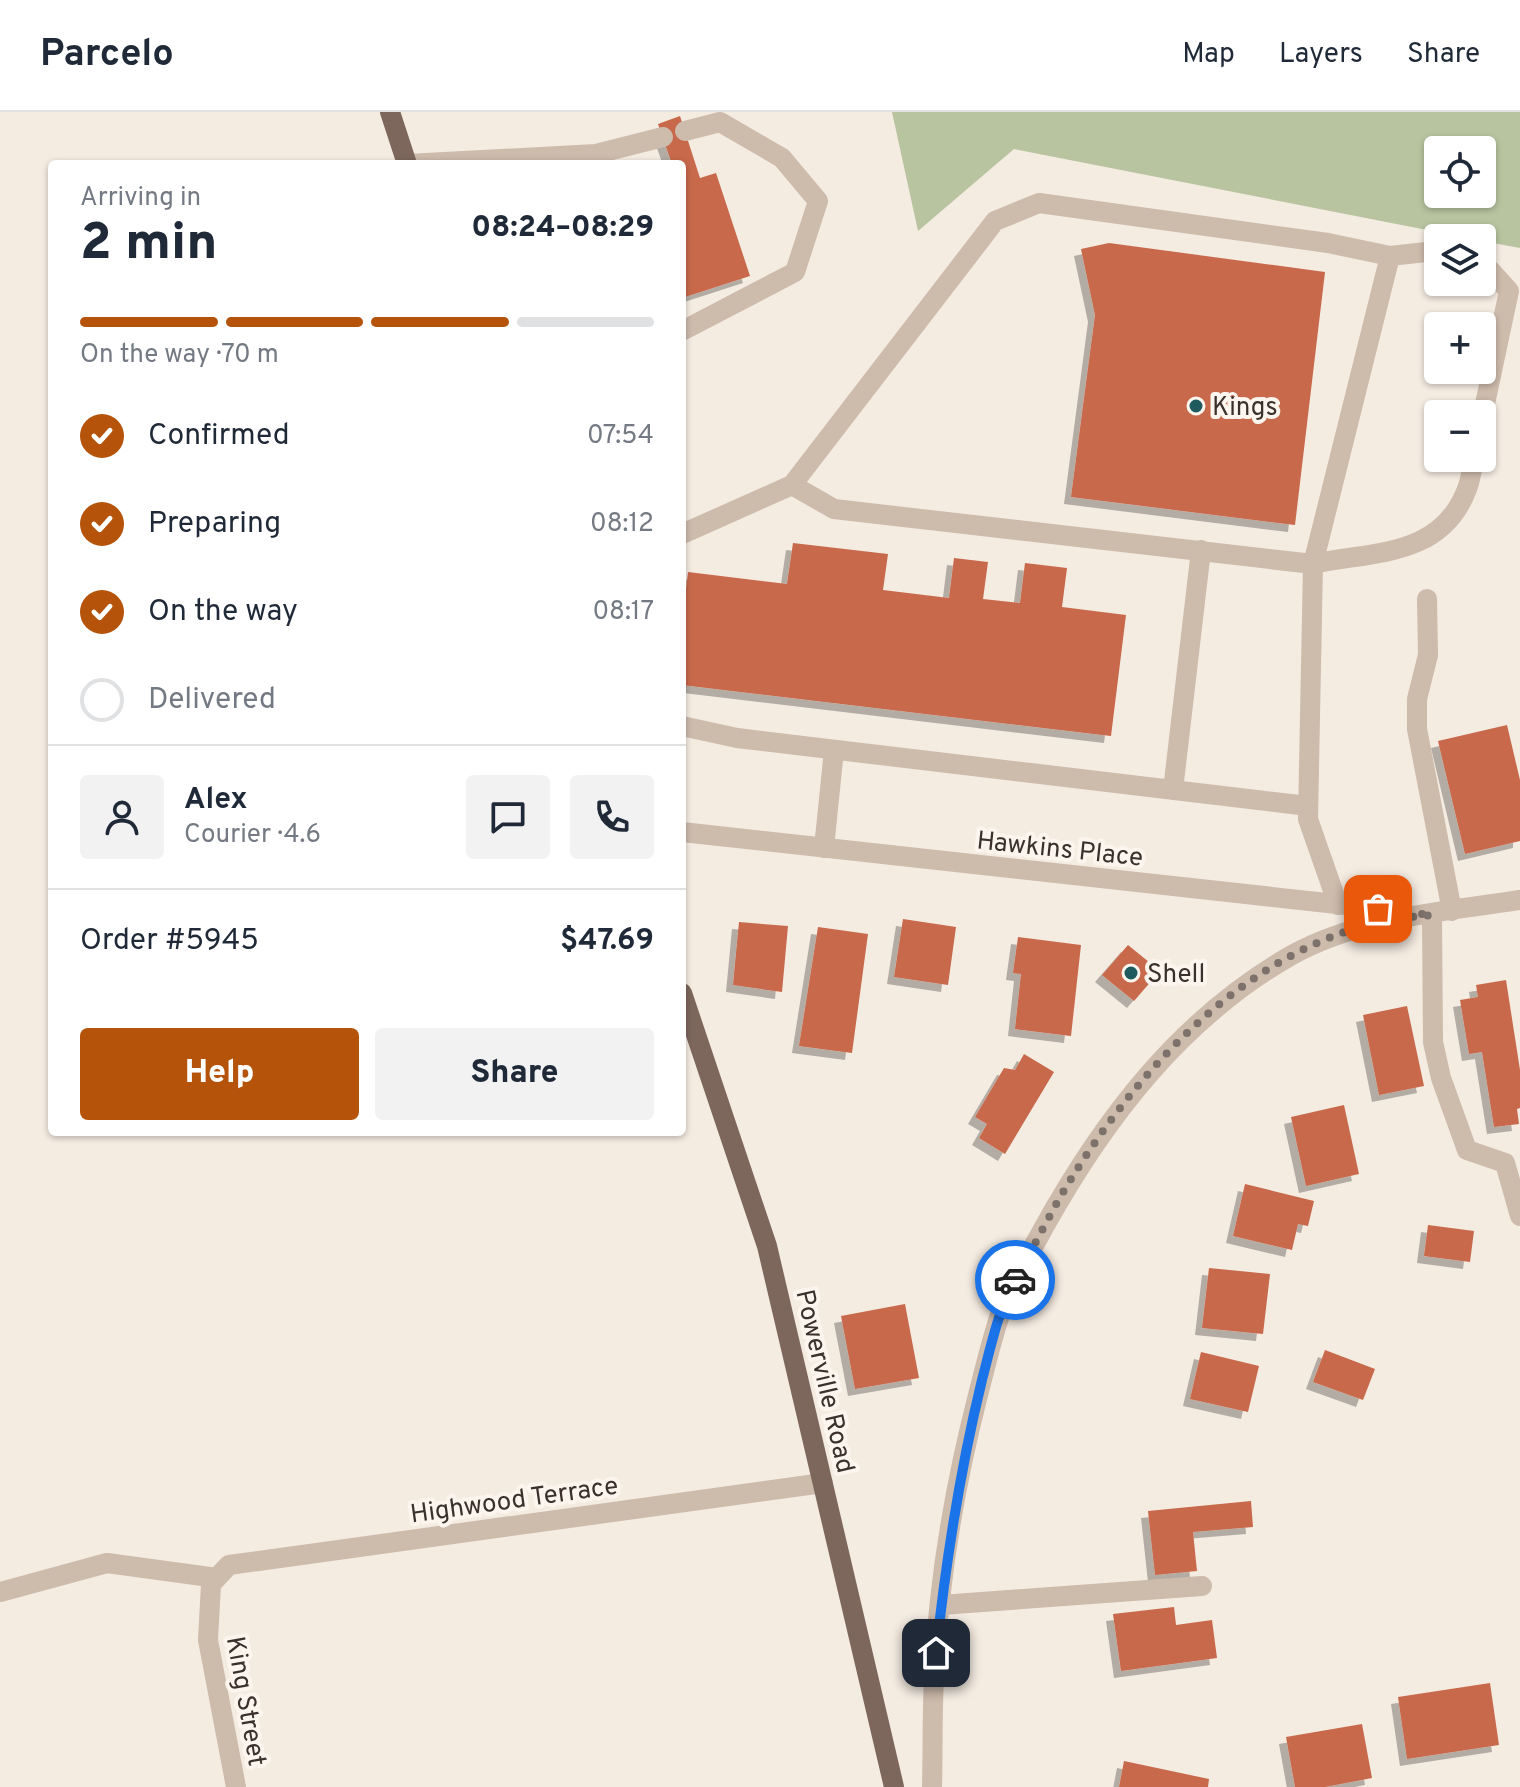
<!DOCTYPE html>
<html lang="en">
<head>
<meta charset="utf-8">
<style>
	body { margin:0; font-family:Overpass,sans-serif; background:#f2f2f3; color:#1f2937; height:100vh; display:flex; flex-direction:column; font-size:30px; white-space:nowrap }
	* { box-sizing:border-box; margin:0 }
	p { font-size:26px; color:#747a83 }
	.icon { flex:none; width:44px; height:44px; fill:none; stroke:currentColor; stroke-width:2; stroke-linecap:round; stroke-linejoin:round }
	.map { position:relative; flex:1; overflow:hidden }
	.side { position:absolute; left:48px; top:48px; width:638px; height:976px; display:flex; flex-direction:column; background:#fff; border-radius:8px; box-shadow:0 2px 6px #0004 }
	.side>* { flex:none }
	.fabs { position:absolute; left:1424px; top:24px; display:grid; gap:16px }
	.fabs a { display:grid; place-items:center; width:72px; height:72px; border-radius:8px; background:#fff; box-shadow:0 2px 6px #0004; font-size:40px }
	.pin { position:absolute; display:grid; place-items:center; width:68px; height:68px; color:#fff; margin:-34px; border-radius:16px; box-shadow:0 4px 12px #0006 }
	.courier { position:absolute; display:grid; place-items:center; width:80px; height:80px; margin:-40px; border:6px solid #1a73e8; border-radius:50%; background:#fff; color:#222; box-shadow:0 2px 10px #0007 }
	.head em { font-style:normal; font-weight:800 }
	.head div { display:flex; flex-direction:column-reverse }
	.head { display:flex; align-items:center; justify-content:space-between; height:136px; padding:0 32px }
	h1 { font-size:52px; font-weight:800; line-height:60px }
	.bar { display:grid; grid-template-columns:repeat(4,1fr); gap:12px 8px; align-content:center; height:96px; padding:0 32px }
	.bar i { height:10px; border-radius:6px; background:#e0e1e3 }
	.bar .on { background:#b45309 }
	.bar p { grid-column:span 4 }
	.line { display:flex; align-items:center; gap:20px; padding:0 32px; border-top:2px solid #e0e1e3 }
	.line div { flex:1 }
	.round { display:grid; place-items:center; flex:none; width:84px; height:84px; border-radius:8px; background:#f2f2f3 }
	ol { padding:0 32px; list-style:none }
	li { display:flex; align-items:center; gap:24px; height:88px }
	li p { margin-inline-start:auto }
	li .icon { padding:8px; border-radius:50%; background:#b45309; color:#fff; stroke-width:4 }
	li:last-child { color:#747a83 }
	li i { width:44px; height:44px; border:4px solid #e0e1e3; border-radius:50% }
	.primary-button { display:flex; gap:16px; margin-top:auto; padding:16px 32px }
	.primary-button a { flex:1; height:92px; border-radius:8px; background:#b45309; color:#fff; font-size:32px; font-weight:800; line-height:92px; text-align:center }
	.primary-button a+a { background:#f2f2f3; color:#1f2937 }
	header { display:flex; align-items:center; gap:48px; box-sizing:border-box; height:112px; padding:0 40px; background:#fff; border-bottom:2px solid #e0e1e3 }
	header strong { font-size:38px }
	nav { display:flex; gap:44px; margin-inline-start:auto; font-size:28px }
	.map>svg:first-child { display:block }
	.green { fill:#b8c4a0; fill-rule:evenodd }
	.building { fill:#c8694b; filter:url(#shadow) }
	.lines { fill:none; stroke-linecap:round; stroke-linejoin:round }
	.minor { stroke:#cdbbac; stroke-width:20 }
	.major { stroke:#7d675c; stroke-width:20 }
	.done { stroke:#7c716b; stroke-width:8; stroke-dasharray:0 14.4 }
	.route { stroke:#1a73e8; stroke-width:10 }
	.poi-dot { fill:#1f5a5e; stroke:#fbf5ee; stroke-width:3 }
	.labels { text-anchor:middle; stroke-width:8; stroke-linejoin:round; paint-order:stroke }
	.poi-label { font-size:26px; fill:#3b302b; stroke:#fbf5ee; text-anchor:start }
	.street-label { font-size:26px; fill:#3b302b; stroke:#fbf5ee }
</style>
</head>
<body>
<header>
<strong>Parcelo</strong>
<nav><a>Map</a><a>Layers</a><a>Share</a></nav>
</header>
<div class="map">
<svg width="1520" height="1675" viewBox="0 0 1520 1675">
	<defs>
		<filter id="shadow"><feDropShadow dx="-7" dy="7" stdDeviation="0" flood-color="#0004"/></filter>
	</defs>
	<rect width="100%" height="100%" fill="#f4ebe1"/>
	<path class="green" d="M892 0H1520V136L1482 129V126H1468L1014 37 918 119ZM1438 38H1482V82H1438Z"/>
	<path class="building" d="M680 4 700 66 716 61 750 164 682 186V52H672L658 12Z
		M1109 131 1325 160 1295 413 1071 385 1095 203 1081 137Z
		M793 431 888 442 883 478 949 486 954 446 988 450 983 487 1020 491 1025 451 1067 456 1062 495 1126 503 1111 624 682 573V512L688 460 787 472Z
		M1507 613 1520 668V729L1465 742 1438 629Z
		M903 807 956 815 948 873 894 865Z
		M739 810 788 814 782 880 733 873Z
		M818 815 868 822 852 941 799 934Z
		M1018 825 1081 833 1071 924 1015 917 1021 862 1013 861Z
		M1128 833 1160 859 1134 889 1102 863Z
		M1506 868 1520 958V996L1517 997 1519 1012 1494 1015 1482 940 1469 942 1460 888 1478 885 1476 873Z
		M1407 894 1424 974 1379 983 1363 903Z
		M1024 942 1054 960 1005 1042 979 1026 987 1012 975 1005 1004 956 1015 958Z
		M1344 993 1359 1062 1306 1074 1291 1005Z
		M1245 1072 1314 1089 1308 1114 1298 1112 1292 1138 1233 1124Z
		M1428 1113 1474 1119 1470 1150 1424 1144Z
		M1209 1156 1270 1162 1263 1222 1202 1216Z
		M905 1192 919 1266 855 1277 841 1204Z
		M1325 1238 1375 1257 1363 1288 1313 1270Z
		M1201 1240 1259 1254 1248 1300 1190 1287Z
		M1251 1389 1253 1415 1193 1420 1197 1459 1155 1463 1148 1399Z
		M1174 1495 1176 1513 1212 1508 1217 1546 1121 1559 1113 1502Z
		M1490 1571 1499 1633 1407 1647 1398 1585Z
		M1362 1612 1372 1666 1325 1675H1295L1286 1625Z
		M1124 1649 1209 1667 1208 1675H1119Z"/>
	<g class="lines">
		<path class="minor" d="M407 52 596 42 663 25
			M1390 144 1426 140 1438 143
			M1482 155 1490 158 1509 179 1482 306
			M682 219 795 160 818 89 782 46 720 10 685 19
			M792 373 834 397 1313 452C1373 439 1441 446 1467 377 1471 367 1472 356 1474 346
			M682 422 792 373 995 109 1039 91 1328 131 1390 144 1313 452 1308 707 1338 793
			M1427 487 1428 543 1417 587V617L1452 799
			M682 614 737 626 1308 694
			M1173 678 1201 438
			M682 720 1400 799
			M824 736 834 638
			M1432 803 1433 930 1441 966 1467 1038 1505 1051 1520 1104
			M0 1480 107 1451 217 1466
			M941 1493 1202 1474
			M236 1675 208 1528 211 1472 229 1453 823 1371
			M932 1675C933 1639 932 1602 934 1566 938 1470 955 1372 979 1279 987 1249 994 1216 1006 1186 1015 1162 1031 1140 1043 1117 1104 1007 1181 906 1292 843 1361 805 1444 800 1520 788"/>
		<path class="major" d="M390 0 407 52
			M682 881 767 1134 894 1675"/>
	</g>
	<g class="lines">
		<path class="done" d="M1015 1168C1034 1135 1051 1099 1071 1067 1142 953 1243 844 1377 810 1395 806 1414 805 1432 803L1378 797"/>
		<path class="route" d="M936 1541C946 1448 960 1358 982 1268 991 1234 998 1199 1015 1168"/>
	</g>
	<g class="poi-dot">
		<circle cx="1196" cy="294" r="8"/>
		<circle cx="1131" cy="861" r="8"/>
	</g>
	<g class="labels">
		<g class="poi-label">
			<text x="1212" y="303">Kings</text>
			<text x="1147" y="870">Shell</text>
		</g>
		<g class="street-label">
			<text transform="translate(1060 736) rotate(6)" y="9">Hawkins Place</text>
			<text transform="translate(826 1269) rotate(77)" y="9">Powerville Road</text>
			<text transform="translate(514 1387) rotate(-8)" y="9">Highwood Terrace</text>
			<text transform="translate(247 1589) rotate(80)" y="9">King Street</text>
		</g>
	</g>
</svg>
<div class="fabs">
<a><svg class="icon" aria-label="locate" viewBox="0 0 24 24"><circle cx="12" cy="12" r="6"/><path d="M12 2v4M12 18v4M2 12h4M18 12h4"/></svg></a>
<a><svg class="icon" aria-label="layers" viewBox="0 0 24 24"><path d="M12 4l9 5-9 5-9-5zM3 14l9 5 9-5"/></svg></a>
<a>+</a>
<a>−</a>
</div>
<div class="pin" style="left:1378px;top:797px;background:#ea580c"><svg class="icon" aria-label="bag" viewBox="0 0 24 24"><path d="M5 8h14l-1 12H6zM9 8a3 3 0 0 1 6 0"/></svg></div>
<div class="pin" style="left:936px;top:1541px;background:#1f2937"><svg class="icon" aria-label="home" viewBox="0 0 24 24"><path d="M3 11l9-7 9 7M6 9v11h12V9"/></svg></div>
<div class="courier" style="left:1015px;top:1168px"><svg class="icon" aria-label="car" viewBox="0 0 24 24"><path d="M5 17H2v-5l4-1 3-4h7l3 4 3 1v5h-3M9 17h6M6 11h13"/><circle cx="7" cy="17" r="2"/><circle cx="17" cy="17" r="2"/></svg></div>
<section class="side">
<div class="head"><div><h1>2 min</h1><p>Arriving in</p></div><em>08:24–08:29</em></div>
<div class="bar"><i class="on"></i><i class="on"></i><i class="on"></i><i></i><p>On the way · 70 m</p></div>
<ol>
<li><svg class="icon" aria-label="check" viewBox="0 0 24 24"><path d="M5 12l5 5 9-10"/></svg>Confirmed<p>07:54</p></li>
<li><svg class="icon" aria-label="check" viewBox="0 0 24 24"><path d="M5 12l5 5 9-10"/></svg>Preparing<p>08:12</p></li>
<li><svg class="icon" aria-label="check" viewBox="0 0 24 24"><path d="M5 12l5 5 9-10"/></svg>On the way<p>08:17</p></li>
<li><i></i>Delivered</li>
</ol>
<div class="line" style="height:144px"><a class="round"><svg class="icon" aria-label="person" viewBox="0 0 24 24"><circle cx="12" cy="8" r="4"/><path d="M4 21q1-7 8-7t8 7"/></svg></a><div><b>Alex</b><p>Courier · 4.6</p></div><a class="round"><svg class="icon" aria-label="chat" viewBox="0 0 24 24"><path d="M4 5h16v11H9l-5 4z"/></svg></a><a class="round"><svg class="icon" aria-label="phone" viewBox="0 0 24 24"><path d="M5 4h4l2 5-3 2q2 4 5 5l2-3 5 2v4C11 20 4 13 5 4z"/></svg></a></div>
<div class="line" style="height:104px"><div>Order #5945</div><b>$47.69</b></div>
<div class="primary-button"><a>Help</a><a>Share</a></div>
</section>
</div>
</body>
</html>
